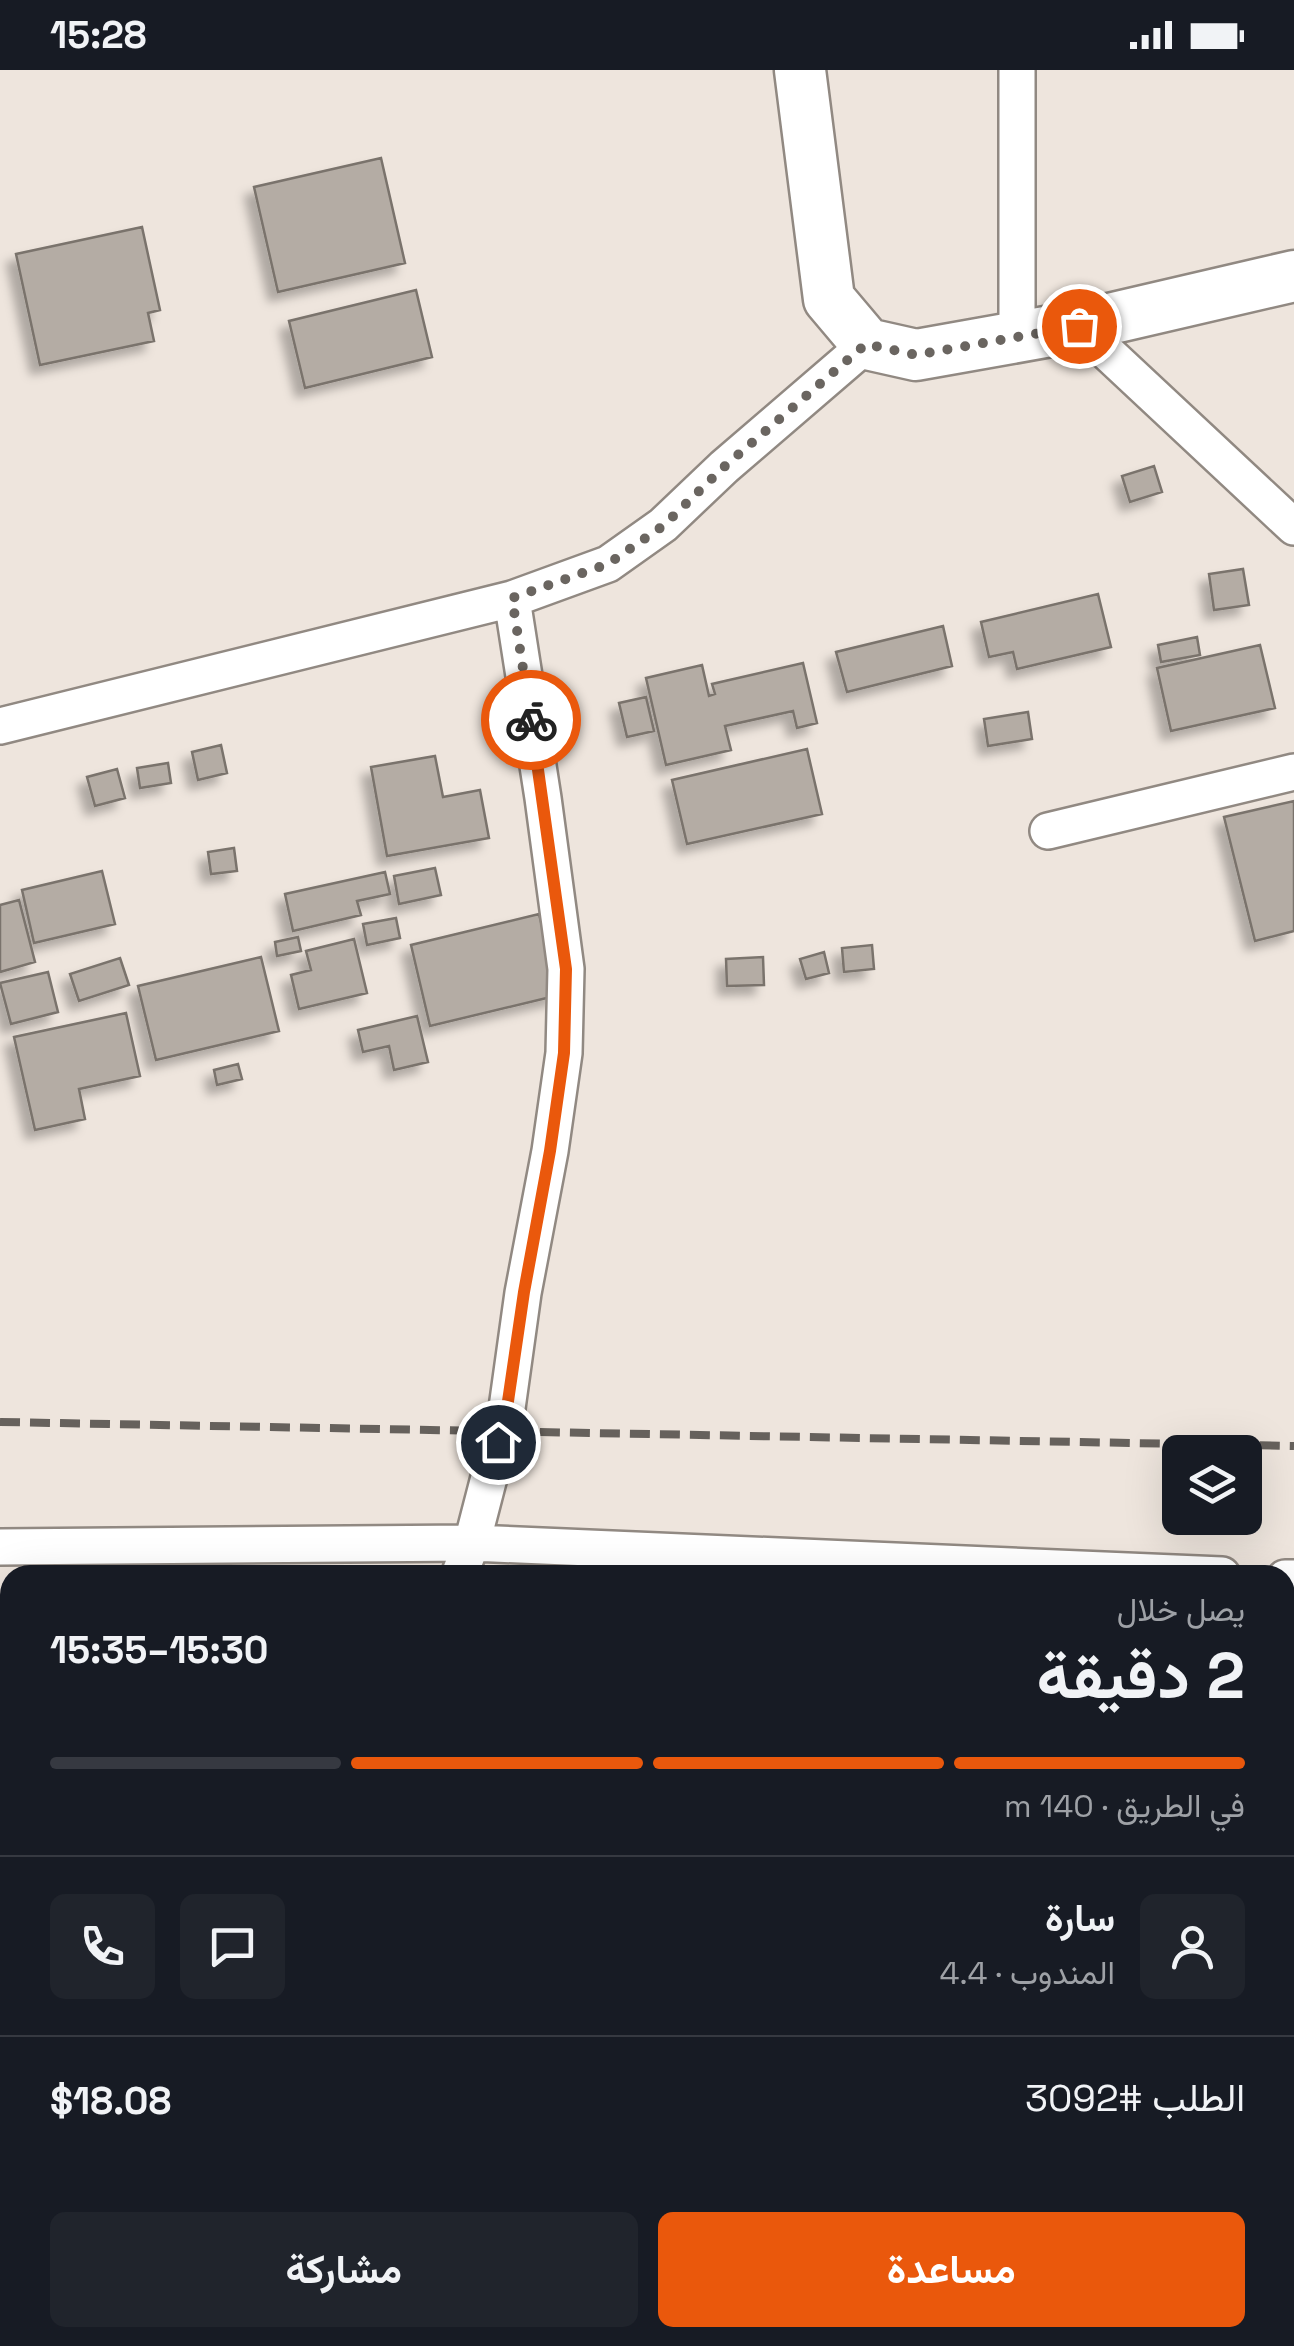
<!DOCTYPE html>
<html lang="ar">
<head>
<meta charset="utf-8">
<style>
	body { margin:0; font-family:"Space Grotesk",Vazirmatn,sans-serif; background:#20242c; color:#f1f3f6; direction:rtl; height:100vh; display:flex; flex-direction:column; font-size:38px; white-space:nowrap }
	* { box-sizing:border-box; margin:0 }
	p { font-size:32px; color:#9ea1a6 }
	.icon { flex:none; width:55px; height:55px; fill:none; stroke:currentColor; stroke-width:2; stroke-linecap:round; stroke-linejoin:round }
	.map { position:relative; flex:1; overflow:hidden; direction:ltr }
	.drawer { position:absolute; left:0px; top:1495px; width:1295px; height:782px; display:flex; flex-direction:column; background:#171b24; border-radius:30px 30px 0 0; box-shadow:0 10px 40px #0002; direction:rtl }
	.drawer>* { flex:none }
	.fabs { position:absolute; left:1162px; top:1365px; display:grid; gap:20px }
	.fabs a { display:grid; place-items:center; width:100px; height:100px; border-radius:15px; background:#171b24; box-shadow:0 10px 40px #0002; font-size:50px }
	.pin { position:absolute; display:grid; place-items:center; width:85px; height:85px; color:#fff; margin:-42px; border:5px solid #fff; border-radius:50%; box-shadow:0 2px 10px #0007 }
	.courier { position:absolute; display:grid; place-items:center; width:100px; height:100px; margin:-50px; border:8px solid #ea580c; border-radius:50%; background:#fff; color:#222; box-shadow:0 2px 12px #0007 }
	.overview em { font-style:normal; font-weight:700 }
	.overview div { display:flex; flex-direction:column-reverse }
	.overview { display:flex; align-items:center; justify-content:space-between; height:170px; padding:0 50px }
	h1 { font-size:65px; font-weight:700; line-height:75px }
	.bar { display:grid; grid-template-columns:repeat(4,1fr); gap:15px 10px; align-content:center; height:120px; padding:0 50px }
	.bar i { height:12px; border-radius:8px; background:#363941 }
	.bar .active { background:#ea580c }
	.bar p { grid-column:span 4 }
	.line { display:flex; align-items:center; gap:25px; padding:0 50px; border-top:2px solid #363941 }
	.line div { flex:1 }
	.round { display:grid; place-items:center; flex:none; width:105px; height:105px; border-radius:15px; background:#20242c }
	.button { display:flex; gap:20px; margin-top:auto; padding:20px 50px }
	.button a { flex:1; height:115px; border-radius:15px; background:#ea580c; color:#fff; font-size:40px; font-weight:700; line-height:115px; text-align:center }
	.button a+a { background:#20242c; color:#f1f3f6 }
	.status { display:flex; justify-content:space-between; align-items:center; height:70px; padding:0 50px; background:#171b24; direction:ltr }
	.status svg { height:28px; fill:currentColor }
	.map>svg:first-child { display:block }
	.building { fill:#b4aca4; stroke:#7a736c; stroke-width:2.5; filter:url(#shadow) }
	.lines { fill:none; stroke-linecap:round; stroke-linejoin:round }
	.street-casing { stroke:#918982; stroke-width:40 }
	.secondary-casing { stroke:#918982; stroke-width:55 }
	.street { stroke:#fff; stroke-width:35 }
	.secondary { stroke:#fff; stroke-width:50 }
	.rail { stroke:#66615c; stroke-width:8; stroke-dasharray:20 10; stroke-linecap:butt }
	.done { stroke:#6a6560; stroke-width:10; stroke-dasharray:0 18 }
	.route { stroke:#ea580c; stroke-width:12 }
</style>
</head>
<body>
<div class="status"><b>15:28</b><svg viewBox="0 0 49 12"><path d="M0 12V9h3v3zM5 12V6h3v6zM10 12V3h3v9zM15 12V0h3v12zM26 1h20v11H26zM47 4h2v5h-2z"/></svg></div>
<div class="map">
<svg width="1294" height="2276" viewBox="0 0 1294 2276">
	<defs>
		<filter id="shadow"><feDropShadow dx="-9" dy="9" stdDeviation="5" flood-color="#0004"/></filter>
	</defs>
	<rect width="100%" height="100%" fill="#eee5dd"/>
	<path class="building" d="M381 88 405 193 278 222 254 117Z
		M142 157 160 240 148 243 154 271 40 295 16 184Z
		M416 220 432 287 305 318 289 251Z
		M1154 396 1162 422 1130 432 1122 406Z
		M1243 499 1249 535 1214 540 1209 504Z
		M1098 524 1111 577 1017 599 1013 582 989 587 981 552Z
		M943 556 952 596 847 622 836 582Z
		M1197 567 1200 585 1161 592 1158 575Z
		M1260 575 1275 638 1171 661 1157 598Z
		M803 593 817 653 797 658 793 641 725 656 731 680 666 695 646 608 702 595 709 626 715 624 712 614Z
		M646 627 654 661 627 667 619 633Z
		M1028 642 1032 669 988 676 984 649Z
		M221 675 227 703 198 710 192 682Z
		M807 679 822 744 687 774 672 710Z
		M435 686 443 727 480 720 489 768 387 786 371 697Z
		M168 693 171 713 140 718 137 698Z
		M117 699 125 728 95 736 87 707Z
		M1294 731V861L1255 871 1224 747Z
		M234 778 237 801 211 804 208 782Z
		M435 798 441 825 399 834 394 806Z
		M102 801 115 854 34 873 22 820Z
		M385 802 390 824 357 831 361 845 293 861 285 824Z
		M19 830 35 892 0 902V835Z
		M539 844 559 925 430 956 411 875Z
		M396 848 400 868 367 875 363 854Z
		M298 867 301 881 277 886 275 872Z
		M354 869 367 923 299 939 291 905 311 900 306 881Z
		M872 875 874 899 844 902 842 878Z
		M824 882 829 903 806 909 800 889Z
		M261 887 279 961 156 990 138 916Z
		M763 887 764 915 727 916 726 889Z
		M120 888 129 915 79 931 70 904Z
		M48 902 58 942 11 954 0 913Z
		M126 943 140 1006 79 1019 85 1049 35 1060 14 967Z
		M417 946 428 992 394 1000 389 976 363 982 358 960Z
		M238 994 242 1009 217 1015 214 1000Z
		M10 1752V1846H9V1840L0 1841V1753Z
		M1290 2029 1294 2057 1285 2059V2031Z
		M1294 2120V2162L1285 2164V2122Z
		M142 2268H189L191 2276H144Z
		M331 2268H443L409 2276H333Z
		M579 2268H632L634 2276H581Z
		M911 2268H936L938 2276H913Z"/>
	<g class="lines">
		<g class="street-casing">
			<path id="street" d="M1017 0V267
				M1079 256 1294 457
				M0 656 512 529 608 494 663 455 724 397 867 274
				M1048 761 1294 702
				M0 1477 472 1473 1222 1505
				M459 1505 472 1473 507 1338 523 1223 550 1081 564 983 566 899 543 728 512 529
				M1285 1508H1294
				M1285 1924H1294
				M0 1962 10 1963
				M0 2207 10 2205
				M1285 2245 1294 2243
				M271 2268 273 2276
				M667 2268 668 2276
				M1072 2268 1073 2276
				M1146 2276 1184 2268"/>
		</g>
		<g class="secondary-casing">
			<path id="secondary" d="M800 0 829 229 867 274 916 285 1079 256 1294 206"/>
		</g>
		<use href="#street" class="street"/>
		<use href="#secondary" class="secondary"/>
		<path class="rail" d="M0 1352 1294 1376"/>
	</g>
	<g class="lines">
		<path class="done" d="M531 650 512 528 608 494 663 456 724 397 866 274 916 285 1079 256"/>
		<path class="route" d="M498 1372 507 1338 524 1222 550 1081 564 983 566 899 531 650"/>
	</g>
</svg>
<div class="fabs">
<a><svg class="icon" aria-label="layers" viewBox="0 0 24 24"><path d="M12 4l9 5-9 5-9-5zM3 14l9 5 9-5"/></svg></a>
</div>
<div class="pin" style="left:1079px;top:256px;background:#ea580c"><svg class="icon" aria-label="bag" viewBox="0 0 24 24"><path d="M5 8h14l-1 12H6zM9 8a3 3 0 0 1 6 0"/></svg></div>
<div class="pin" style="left:498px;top:1372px;background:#1f2937"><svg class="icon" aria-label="home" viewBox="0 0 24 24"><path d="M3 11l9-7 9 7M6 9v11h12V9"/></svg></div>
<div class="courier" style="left:531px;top:650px"><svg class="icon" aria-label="bike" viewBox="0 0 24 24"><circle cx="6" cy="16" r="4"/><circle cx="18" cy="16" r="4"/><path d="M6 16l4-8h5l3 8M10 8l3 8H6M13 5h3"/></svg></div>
<section class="drawer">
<div class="overview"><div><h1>2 دقيقة</h1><p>يصل خلال</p></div><em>15:30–15:35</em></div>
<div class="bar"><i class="active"></i><i class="active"></i><i class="active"></i><i></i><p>في الطريق · 140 m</p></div>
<div class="line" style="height:180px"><a class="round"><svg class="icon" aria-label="person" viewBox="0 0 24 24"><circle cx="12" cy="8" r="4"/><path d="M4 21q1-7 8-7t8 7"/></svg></a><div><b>سارة</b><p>المندوب · 4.4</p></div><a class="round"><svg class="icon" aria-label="chat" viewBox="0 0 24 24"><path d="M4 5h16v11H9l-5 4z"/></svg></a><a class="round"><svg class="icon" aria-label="phone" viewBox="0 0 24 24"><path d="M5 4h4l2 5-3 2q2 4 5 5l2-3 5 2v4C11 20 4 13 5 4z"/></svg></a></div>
<div class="line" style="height:130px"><div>الطلب #3092</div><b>$18.08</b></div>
<div class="button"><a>مساعدة</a><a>مشاركة</a></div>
</section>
</div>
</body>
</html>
